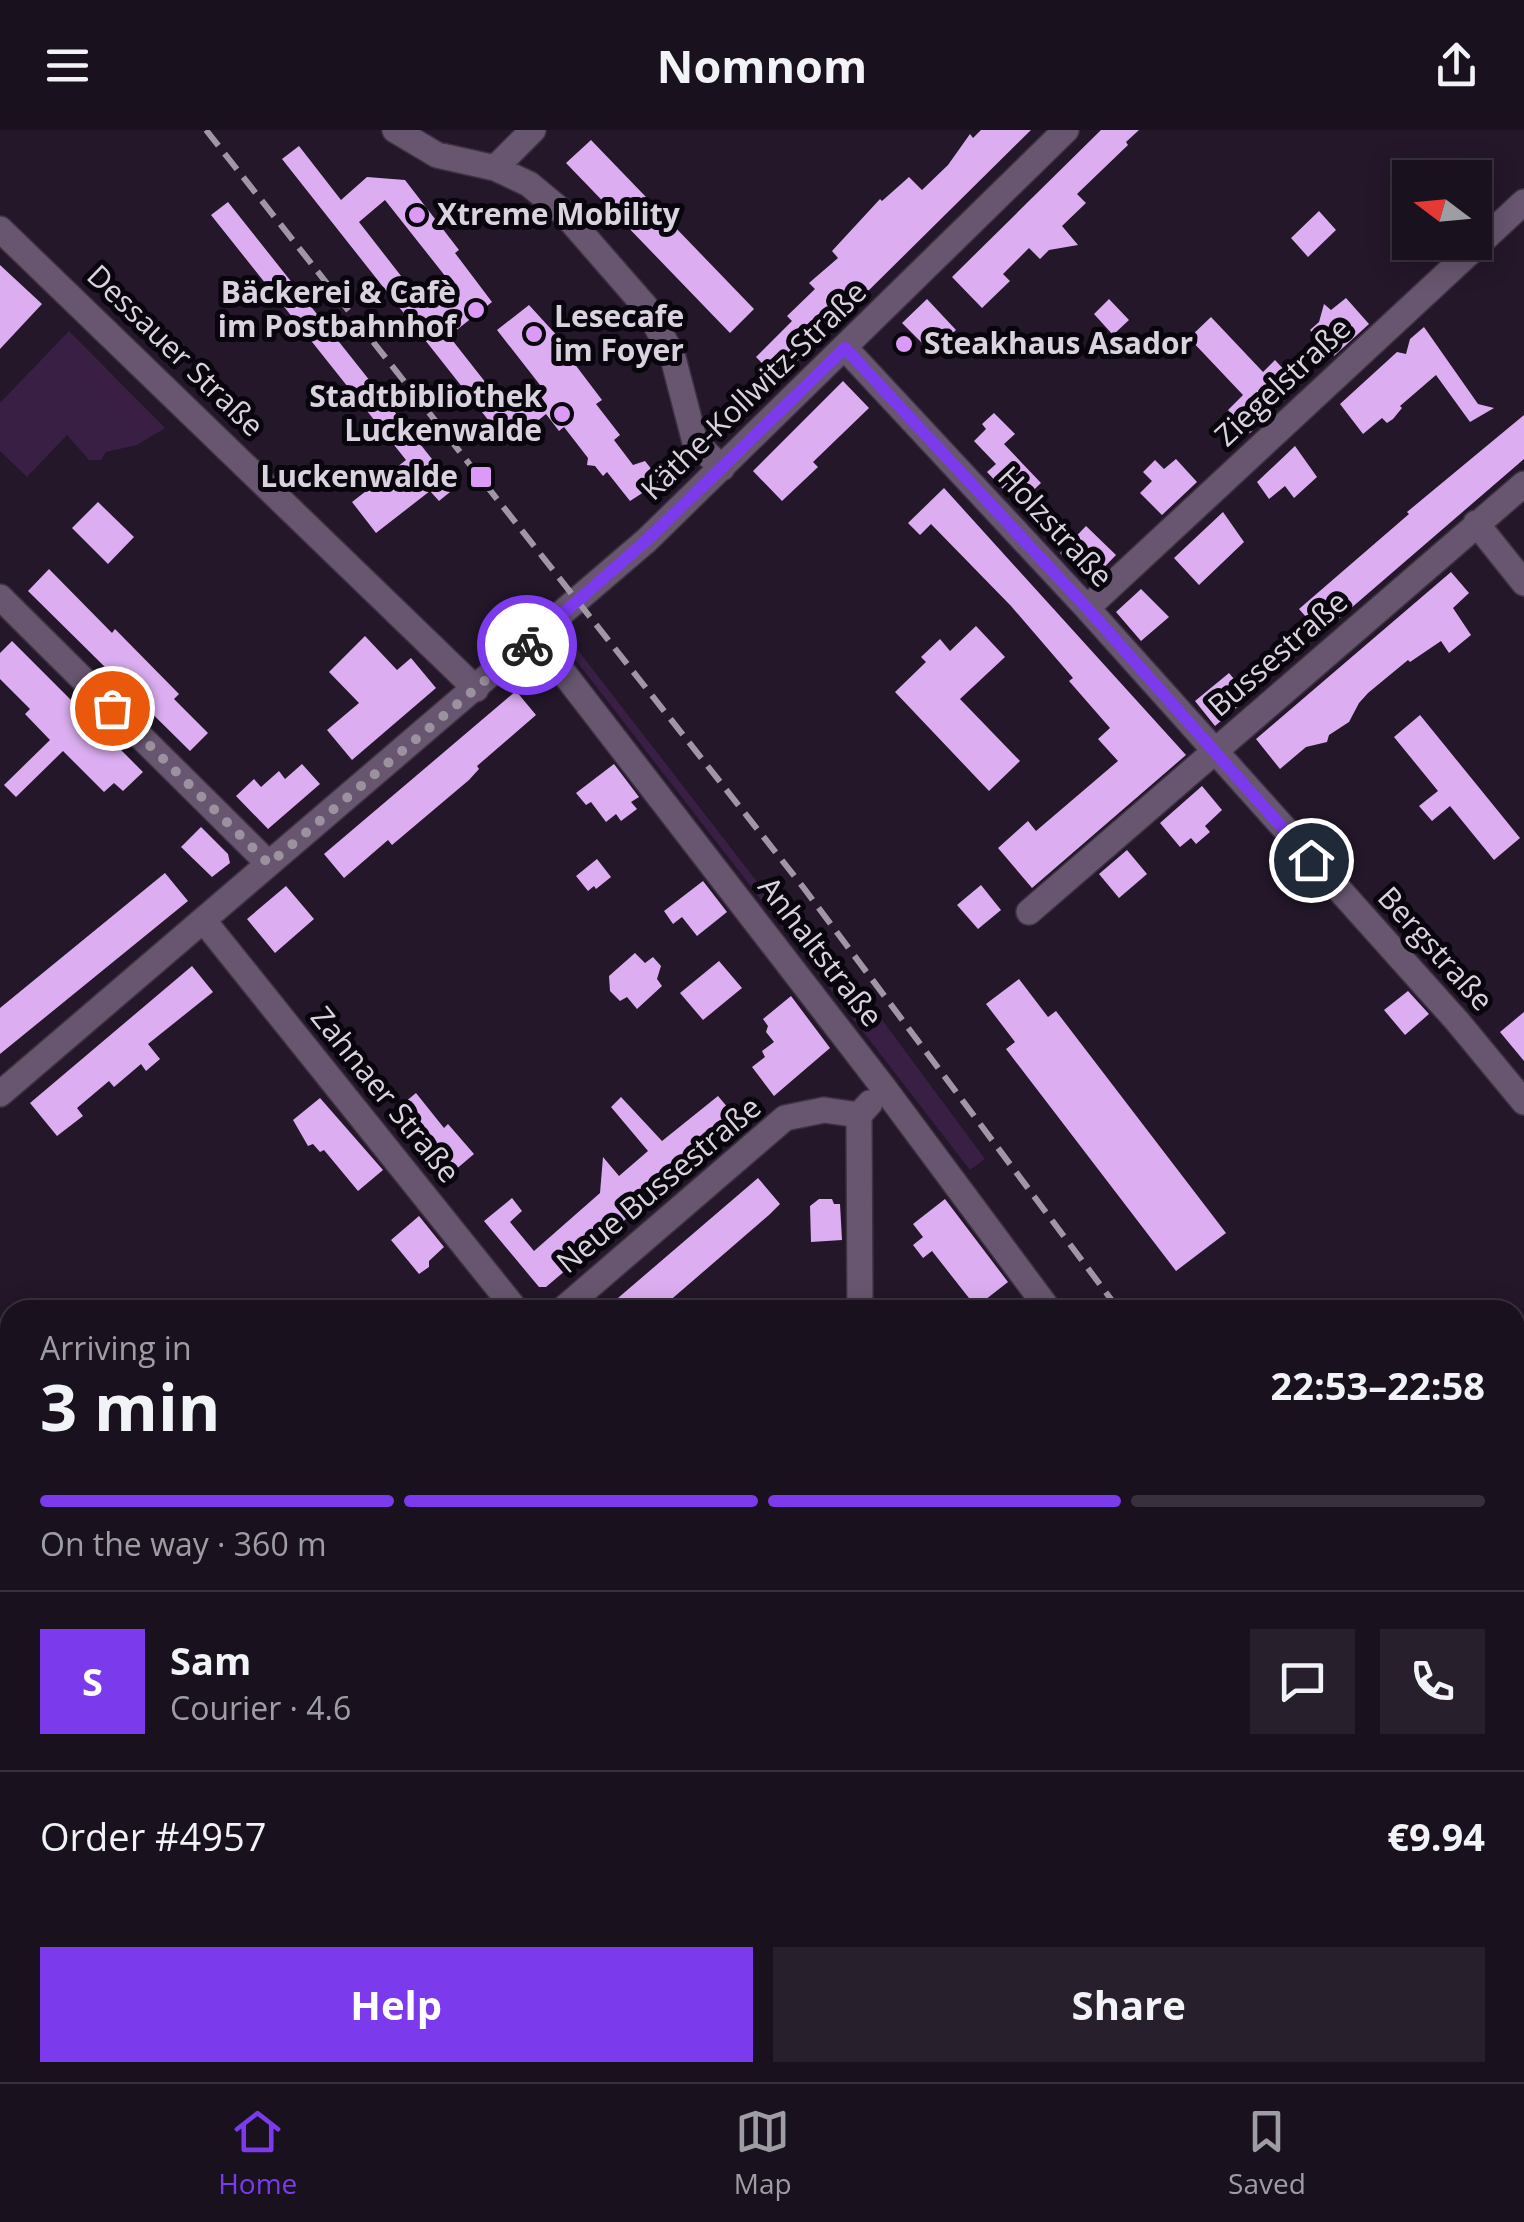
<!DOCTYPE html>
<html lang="en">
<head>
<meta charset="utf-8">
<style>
	body { margin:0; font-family:"Open Sans",sans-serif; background:#271f2c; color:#f1f3f6; height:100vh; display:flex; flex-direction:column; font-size:38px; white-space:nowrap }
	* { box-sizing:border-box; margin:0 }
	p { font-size:32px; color:#9f9da4 }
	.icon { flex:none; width:55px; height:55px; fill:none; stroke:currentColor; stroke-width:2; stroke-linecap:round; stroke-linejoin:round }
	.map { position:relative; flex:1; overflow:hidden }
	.sheet { position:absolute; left:0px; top:1170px; width:1525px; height:782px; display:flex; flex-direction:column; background:#1a111f; border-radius:30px 30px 0 0; box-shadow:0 5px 25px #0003,0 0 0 2px #38313d }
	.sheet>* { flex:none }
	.needle { width:65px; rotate:286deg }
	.buttons { position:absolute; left:1392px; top:30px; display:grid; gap:20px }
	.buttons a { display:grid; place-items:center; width:100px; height:100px; border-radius:0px; background:#1a111f; box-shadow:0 5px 25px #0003,0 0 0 2px #38313d; font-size:50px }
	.pin { position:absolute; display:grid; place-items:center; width:85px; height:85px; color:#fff; margin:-42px; border:5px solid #fff; border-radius:50%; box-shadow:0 2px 10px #0007 }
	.courier { position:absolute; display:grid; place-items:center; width:100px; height:100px; margin:-50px; border:8px solid #7c3aed; border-radius:50%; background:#fff; color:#222; box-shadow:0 2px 12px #0007 }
	.headline em { font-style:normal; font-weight:700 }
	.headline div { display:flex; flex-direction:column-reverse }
	.headline { display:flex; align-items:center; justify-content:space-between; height:170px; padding:0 40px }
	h1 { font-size:65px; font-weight:700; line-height:75px }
	.bar { display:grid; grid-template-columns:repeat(4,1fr); gap:15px 10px; align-content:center; height:120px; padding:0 40px }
	.bar i { height:12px; border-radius:8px; background:#38313d }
	.bar .on { background:#7c3aed }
	.bar p { grid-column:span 4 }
	.line { display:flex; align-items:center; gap:25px; padding:0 40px; border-top:2px solid #38313d }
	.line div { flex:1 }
	.round { display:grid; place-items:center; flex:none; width:105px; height:105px; border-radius:0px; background:#271f2c }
	.cta { display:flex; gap:20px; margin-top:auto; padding:20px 40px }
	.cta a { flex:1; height:115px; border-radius:0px; background:#7c3aed; color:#fff; font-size:40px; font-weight:700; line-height:115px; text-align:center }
	.cta a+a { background:#271f2c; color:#f1f3f6 }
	header { display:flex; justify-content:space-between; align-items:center; height:130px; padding:0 40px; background:#1a111f; font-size:45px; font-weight:700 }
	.tab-bar { display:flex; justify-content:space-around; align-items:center; height:140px; border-top:2px solid #38313d; background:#1a111f; font-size:28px; color:#9f9da4 }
	.tab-bar a { display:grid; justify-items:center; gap:5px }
	.tab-bar .on { color:#7c3aed }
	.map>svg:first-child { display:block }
	.green { fill:#391f44 }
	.building { fill:#dcaef1; fill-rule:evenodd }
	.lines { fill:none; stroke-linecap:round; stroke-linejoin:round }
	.minor-casing { stroke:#3d3142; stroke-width:28 }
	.minor { stroke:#685670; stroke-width:25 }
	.rail { stroke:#a096a5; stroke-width:6; stroke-dasharray:20 10; stroke-linecap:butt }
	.done { stroke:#9b919f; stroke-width:10; stroke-dasharray:0 18 }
	.route { stroke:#7c3aed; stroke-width:12 }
	.poi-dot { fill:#da9af6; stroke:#09050c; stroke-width:4 }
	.labels { text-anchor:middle; stroke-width:10; stroke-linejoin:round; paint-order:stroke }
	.poi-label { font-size:30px; font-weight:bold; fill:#dbd2df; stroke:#09050c; text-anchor:start }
	.street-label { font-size:30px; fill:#dbd2df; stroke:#09050c }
</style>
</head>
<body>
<header><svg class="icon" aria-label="menu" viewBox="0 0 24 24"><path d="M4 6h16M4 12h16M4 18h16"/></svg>Nomnom<svg class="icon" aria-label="share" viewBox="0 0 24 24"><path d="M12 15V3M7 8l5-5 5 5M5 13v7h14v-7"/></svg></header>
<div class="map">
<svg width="1524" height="1952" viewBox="0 0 1524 1952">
	<rect width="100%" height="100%" fill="#231729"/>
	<path class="green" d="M69 201 165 298 137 315 106 322 101 330H89L67 305 27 347 0 321V273Z
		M567 506 816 828 843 837 985 1029 970 1040 561 511Z
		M0 1585 10 1589V1832H0Z
		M1014 1942H1309L1319 1952H1012Z"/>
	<path class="building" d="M981 0H1031L778 250 756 227 792 191 787 186 815 159 809 153 838 128 832 121 880 69 882 71 909 47 922 60 948 35 970 4 973 8Z
		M1101 0H1139L1126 12 1128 15 1077 64 1086 73 1062 96 1078 115 1049 120 1040 129 1029 118 1003 144 1010 151 982 178 952 147Z
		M591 10 754 179 730 203 566 33Z
		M299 16 341 70 367 47 405 50 459 120 455 123 492 172 449 206 508 281 540 255 497 200 529 175 561 210 558 212 602 270 596 274 620 305 614 310 633 335 645 331 661 351 630 371 607 342 603 346 595 336 587 335 588 328 564 297 559 301 546 284 508 315 282 29ZM385 70 453 156 426 178 359 92Z
		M228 72 455 358 439 371 430 361 376 403 352 372 406 330 211 85Z
		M1319 81 1336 100 1308 127 1291 108Z
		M0 135 42 174 0 219Z
		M1346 168 1369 194 1334 226 1310 200 1319 192 1324 174 1331 180Z
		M927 169 956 200 932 223 902 193Z
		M1109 169 1129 190 1113 205 1094 184Z
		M1211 187 1263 242 1275 230 1299 256 1250 303 1228 280 1243 265 1189 208Z
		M1424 197 1478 274 1494 278 1470 292 1436 245 1400 276 1402 278 1393 289 1387 293 1382 288 1363 304 1340 274 1397 222 1406 224 1410 209Z
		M843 251 869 278 813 332 818 337 782 371 753 341Z
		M994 283 1015 304 1004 314 1041 353 1018 375 987 342 996 334 974 311 986 299 982 294Z
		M1524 285V329L1321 504 1299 479 1409 384 1407 382Z
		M1295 316 1317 347 1294 368 1285 356 1269 369 1257 352Z
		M1176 329 1197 352 1162 385 1140 363 1152 351 1143 342 1155 330 1164 339Z
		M944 358 1186 625 1032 758 998 718 1028 691 1036 701 1118 631 1098 609 1110 598 1069 551 1073 548 1011 476 931 394 920 405 908 393Z
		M98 372 134 407 108 434 72 398Z
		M1223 382 1244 412 1199 455 1174 428Z
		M1086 396 1116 425 1090 452 1060 423Z
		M49 439 112 503 115 499 179 564 174 569 208 603 190 621 28 461Z
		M1451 442 1469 463 1453 478 1471 505 1449 523 1441 511 1410 532 1408 530 1368 563 1359 573 1349 592 1329 605 1327 612 1306 617 1280 639 1256 609Z
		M1141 459 1169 487 1141 511 1116 482Z
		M976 496 1005 527 960 569 1020 631 989 661 895 562 926 532 921 527 940 509 950 521Z
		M365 506 397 540 411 528 436 558 352 630 327 600 359 573 329 542Z
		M12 511 143 642 123 661 114 653 104 662 63 621 16 667 4 655 50 610 25 584 30 579 0 549V523Z
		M1229 543 1249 567 1215 596 1195 571Z
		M516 561 536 585 477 636 479 639 469 650 392 715 388 710 344 748 324 724Z
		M1420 585 1520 708 1494 730 1450 676 1432 691 1419 676 1438 661 1394 607Z
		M302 634 320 654 268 699 236 666 254 649 261 657 279 641 285 649Z
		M614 634 639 667 631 672 637 679 621 691 616 684 606 692 591 672 586 675 576 663Z
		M1202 656 1222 680 1205 696 1210 702 1196 714 1191 708 1180 717 1160 693Z
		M201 697 228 724 230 733 212 747 181 717Z
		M1127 720 1147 744 1119 768 1099 744Z
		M597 729 611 747 596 759 594 756 588 761 576 746Z
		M165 743 188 771 0 924V878Z
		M703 751 727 782 697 806 682 787 673 794 664 781Z
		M981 755 1001 780 978 799 957 775Z
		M286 756 314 789 275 823 247 789Z
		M635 823 645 833 653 827 661 836 657 849 662 856 637 879 627 867 620 871 610 861 609 846Z
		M719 831 742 858 703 890 680 863Z
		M192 836 213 862 148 914 160 929 146 941 141 934 114 957 109 951 77 978 83 986 57 1006 30 973Z
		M1019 849 1048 887 1056 881 1226 1103 1176 1141 1006 919 1015 912 986 874Z
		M1408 861 1429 884 1405 905 1384 880Z
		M791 866 830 918 774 966 752 937 765 927 762 921 774 912 766 902 768 896 763 889Z
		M1524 882V931L1500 902Z
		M416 963 444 998 448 994 474 1024 447 1047 393 982Z
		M718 966 740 992 546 1157H539L484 1091 512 1068 522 1081 510 1092 534 1121 600 1063 603 1027 619 1046 648 1021 611 977 621 967 662 1011Z
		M320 968 383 1040 358 1061 324 1020 320 1022 313 1014 308 1016 293 990Z
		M758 1048 780 1074 769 1085 659 1180H604Z
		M819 1069H832L834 1074H840L842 1110 811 1112 810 1076Z
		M945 1069 1008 1152 976 1177 932 1121 923 1128 913 1115 923 1107 913 1094Z
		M419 1086 444 1117 429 1131V1137L419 1144 391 1110Z"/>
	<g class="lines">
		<g class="minor-casing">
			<path id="minor" d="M395 0 437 25 495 38 529 54 564 83 645 176 672 224 695 312 722 338
				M495 38 533 0
				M0 99 476 559
				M845 218 1087 478 1457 891 1524 972
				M1476 393 1524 453
				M0 467 269 734
				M1087 478 1524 72
				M536 507 884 958 1049 1180
				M1029 782 1524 354
				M204 791 516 1180
				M0 964 647 410 1066 0
				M562 1180 785 988 824 980 859 985
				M860 1180 859 985 870 973
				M0 1375 10 1388
				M0 1484 10 1482
				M1515 1827 1524 1842
				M0 1900 10 1896
				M1309 1942 1319 1952
				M384 1952 386 1942
				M528 1952 530 1942
				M797 1952 798 1942"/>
		</g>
		<use href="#minor" class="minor"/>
		<path class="rail" d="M206 0 803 757 1119 1180
			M1515 1720 1524 1733
			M1515 1746 1524 1760"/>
	</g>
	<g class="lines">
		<path class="done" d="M112 578 269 734 527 515"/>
		<path class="route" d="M527 515 647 410 845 218 1087 478 1311 730"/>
	</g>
	<g class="poi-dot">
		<circle cx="417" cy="85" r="10"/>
		<circle cx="476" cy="180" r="10"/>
		<circle cx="534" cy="204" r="10"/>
		<circle cx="904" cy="214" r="10"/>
		<circle cx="562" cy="284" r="10"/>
		<rect x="469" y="335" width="24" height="24" rx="5"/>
	</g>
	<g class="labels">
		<g class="poi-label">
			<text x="437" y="95">Xtreme Mobility</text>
			<text x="456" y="173" text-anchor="end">Bäckerei &amp; Cafè<tspan x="456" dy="34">im Postbahnhof</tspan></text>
			<text x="554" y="197">Lesecafe<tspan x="554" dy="34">im Foyer</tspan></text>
			<text x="924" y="224">Steakhaus Asador</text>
			<text x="542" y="277" text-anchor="end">Stadtbibliothek<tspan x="542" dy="34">Luckenwalde</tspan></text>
			<text x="458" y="357" text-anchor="end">Luckenwalde</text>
		</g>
		<g class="street-label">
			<text transform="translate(175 221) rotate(44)" y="10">Dessauer Straße</text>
			<text transform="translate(1283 252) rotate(-43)" y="10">Ziegelstraße</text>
			<text transform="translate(754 261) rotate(-44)" y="10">Käthe-Kollwitz-Straße</text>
			<text transform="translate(1055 397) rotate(47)" y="10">Holzstraße</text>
			<text transform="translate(1278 524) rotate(-41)" y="10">Bussestraße</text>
			<text transform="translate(1435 819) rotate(48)" y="10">Bergstraße</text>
			<text transform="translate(820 822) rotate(52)" y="10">Anhaltstraße</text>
			<text transform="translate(385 965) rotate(51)" y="10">Zahnaer Straße</text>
			<text transform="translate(659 1055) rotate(-40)" y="10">Neue Bussestraße</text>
		</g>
	</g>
</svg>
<div class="buttons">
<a><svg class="needle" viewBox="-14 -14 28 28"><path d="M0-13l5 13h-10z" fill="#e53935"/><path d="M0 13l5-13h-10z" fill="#9f9da4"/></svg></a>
</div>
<div class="pin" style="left:112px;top:578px;background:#ea580c"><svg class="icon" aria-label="bag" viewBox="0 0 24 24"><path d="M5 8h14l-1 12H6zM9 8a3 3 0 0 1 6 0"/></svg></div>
<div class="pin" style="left:1311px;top:730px;background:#1f2937"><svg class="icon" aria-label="home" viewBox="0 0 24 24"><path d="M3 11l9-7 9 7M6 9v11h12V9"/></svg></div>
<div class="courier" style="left:527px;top:515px"><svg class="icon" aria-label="bike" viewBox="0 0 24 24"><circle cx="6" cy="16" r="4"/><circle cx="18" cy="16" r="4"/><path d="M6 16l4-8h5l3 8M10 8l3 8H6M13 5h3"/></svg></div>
<section class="sheet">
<div class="headline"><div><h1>3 min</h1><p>Arriving in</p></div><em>22:53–22:58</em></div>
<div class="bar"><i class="on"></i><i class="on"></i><i class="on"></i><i></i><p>On the way · 360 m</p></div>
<div class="line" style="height:180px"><b class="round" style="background:#7c3aed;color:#fff">S</b><div><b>Sam</b><p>Courier · 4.6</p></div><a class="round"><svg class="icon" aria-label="chat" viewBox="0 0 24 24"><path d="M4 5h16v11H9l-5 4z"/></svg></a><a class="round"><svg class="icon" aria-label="phone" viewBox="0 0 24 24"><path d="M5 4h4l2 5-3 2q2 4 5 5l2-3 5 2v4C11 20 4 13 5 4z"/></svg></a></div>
<div class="line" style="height:130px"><div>Order #4957</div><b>€9.94</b></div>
<div class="cta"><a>Help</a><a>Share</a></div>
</section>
</div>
<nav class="tab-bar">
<a class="on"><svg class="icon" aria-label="home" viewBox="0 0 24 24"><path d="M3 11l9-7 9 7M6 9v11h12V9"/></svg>Home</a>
<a><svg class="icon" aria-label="map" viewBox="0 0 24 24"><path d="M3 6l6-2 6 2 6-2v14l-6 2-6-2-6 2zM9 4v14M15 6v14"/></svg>Map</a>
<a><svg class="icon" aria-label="saved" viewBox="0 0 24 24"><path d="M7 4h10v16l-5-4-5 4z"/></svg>Saved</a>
</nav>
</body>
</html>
